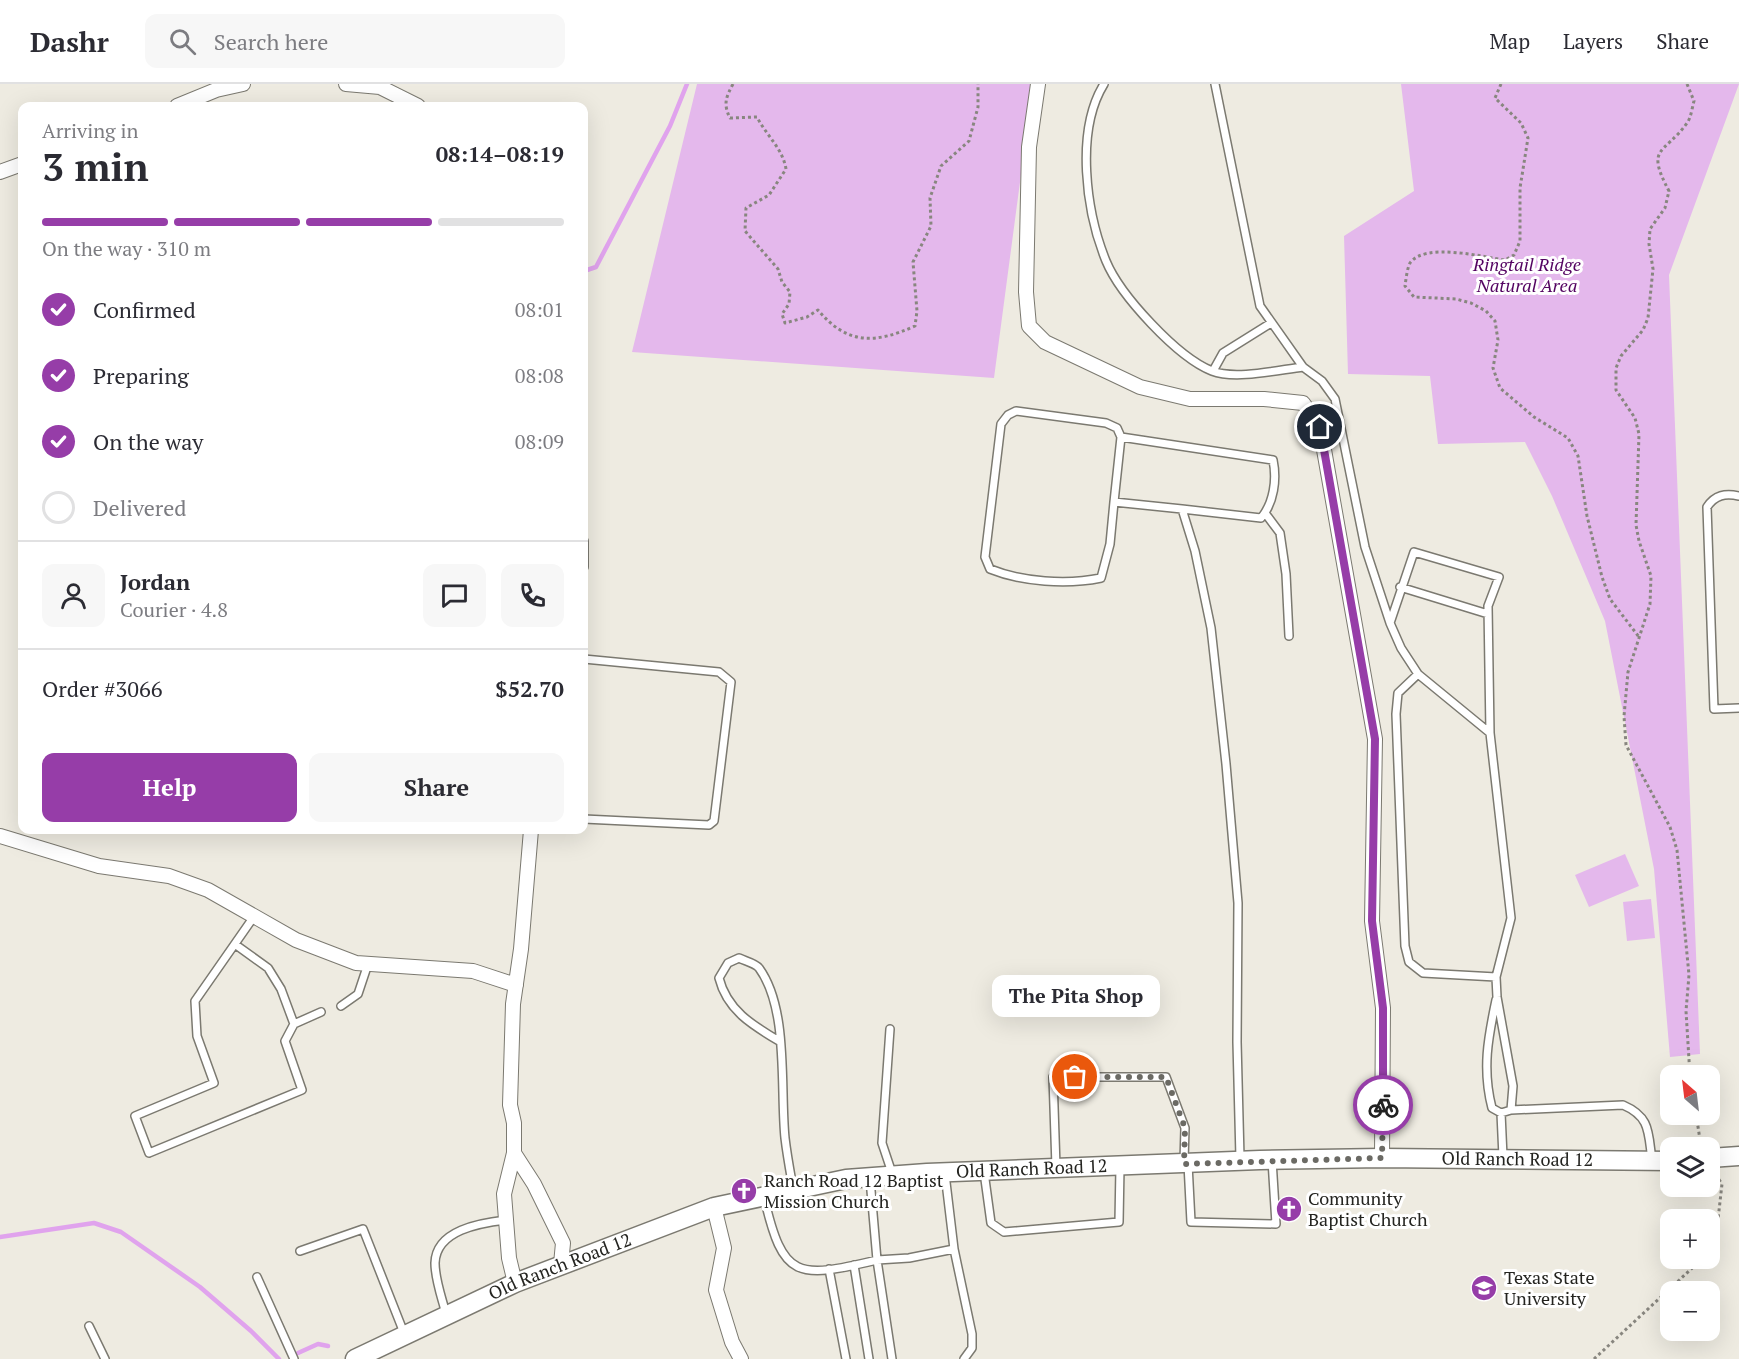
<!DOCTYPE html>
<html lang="en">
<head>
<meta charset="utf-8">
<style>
	body { margin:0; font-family:"PT Serif",serif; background:#f7f7f7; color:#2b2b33; height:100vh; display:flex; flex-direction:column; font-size:22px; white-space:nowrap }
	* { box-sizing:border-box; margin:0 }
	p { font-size:20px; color:#7c7c81 }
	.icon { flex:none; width:33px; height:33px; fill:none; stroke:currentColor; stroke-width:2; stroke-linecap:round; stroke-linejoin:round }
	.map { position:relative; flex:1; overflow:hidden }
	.details { position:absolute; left:18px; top:18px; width:570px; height:732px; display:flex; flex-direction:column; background:#fff; border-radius:12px; box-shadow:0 6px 24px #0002 }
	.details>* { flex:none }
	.needle { width:39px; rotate:332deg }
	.tools { position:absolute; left:1660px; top:981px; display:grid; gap:12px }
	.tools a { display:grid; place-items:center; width:60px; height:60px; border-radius:12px; background:#fff; box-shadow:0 6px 24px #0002; font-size:30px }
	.pin { position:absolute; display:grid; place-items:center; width:51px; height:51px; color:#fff; margin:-26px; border:3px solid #fff; border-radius:50%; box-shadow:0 2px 6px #0007 }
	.courier { position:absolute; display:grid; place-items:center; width:60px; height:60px; margin:-30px; border:4px solid #963da8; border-radius:50%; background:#fff; color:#222; box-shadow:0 2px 8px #0007 }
	.bubble { position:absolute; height:42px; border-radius:12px; background:#fff; box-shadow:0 6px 24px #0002; font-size:20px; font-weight:700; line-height:42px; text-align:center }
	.summary em { font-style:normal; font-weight:700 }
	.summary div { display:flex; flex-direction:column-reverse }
	.summary { display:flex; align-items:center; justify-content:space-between; height:102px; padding:0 24px }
	h1 { font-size:39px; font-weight:700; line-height:45px }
	.bar { display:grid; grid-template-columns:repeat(4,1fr); gap:9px 6px; align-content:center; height:72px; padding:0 24px }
	.bar i { height:8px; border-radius:4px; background:#e1e1e2 }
	.bar .on { background:#963da8 }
	.bar p { grid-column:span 4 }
	.line { display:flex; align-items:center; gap:15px; padding:0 24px; border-top:2px solid #e1e1e2 }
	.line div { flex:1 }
	.round { display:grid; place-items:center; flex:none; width:63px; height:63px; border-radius:12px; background:#f7f7f7 }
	ol { padding:0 24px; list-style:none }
	li { display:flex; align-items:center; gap:18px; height:66px }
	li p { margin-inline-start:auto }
	li .icon { padding:6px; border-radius:50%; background:#963da8; color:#fff; stroke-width:4 }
	li:last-child { color:#7c7c81 }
	li i { width:33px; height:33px; border:3px solid #e1e1e2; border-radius:50% }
	.button { display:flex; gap:12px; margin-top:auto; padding:12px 24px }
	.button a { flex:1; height:69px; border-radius:12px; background:#963da8; color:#fff; font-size:24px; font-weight:700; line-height:69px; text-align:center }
	.button a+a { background:#f7f7f7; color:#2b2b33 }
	header { display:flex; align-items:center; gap:36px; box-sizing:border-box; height:84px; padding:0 30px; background:#fff; border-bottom:2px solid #e1e1e2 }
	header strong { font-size:28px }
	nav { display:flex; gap:33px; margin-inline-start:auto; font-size:21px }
	.search { width:420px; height:54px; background:#f7f7f7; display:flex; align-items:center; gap:15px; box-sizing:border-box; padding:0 21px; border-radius:12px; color:#7c7c81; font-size:22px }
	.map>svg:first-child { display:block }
	.green { fill:#e4b8ec }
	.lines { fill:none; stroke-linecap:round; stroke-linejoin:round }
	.stream { stroke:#e0a3ed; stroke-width:4.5 }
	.service-casing { stroke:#7b7970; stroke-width:10 }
	.minor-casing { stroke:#7b7970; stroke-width:16 }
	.secondary-casing { stroke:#7b7970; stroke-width:21 }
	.path { stroke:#88867f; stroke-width:3; stroke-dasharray:3 3; stroke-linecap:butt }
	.service { stroke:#fff; stroke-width:7 }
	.minor { stroke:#fff; stroke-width:14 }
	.secondary { stroke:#fff; stroke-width:18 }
	.done { stroke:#6b6a64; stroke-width:6; stroke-dasharray:0 10.8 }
	.route { stroke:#963da8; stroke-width:8 }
	.labels { text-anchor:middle; stroke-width:6; stroke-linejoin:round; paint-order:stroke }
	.park-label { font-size:18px; font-style:italic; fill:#530361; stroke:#fff }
	.street-label { font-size:18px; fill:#242420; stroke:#fff }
	.poi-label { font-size:18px; fill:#242420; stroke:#fff; text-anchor:start }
</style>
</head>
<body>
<header>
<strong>Dashr</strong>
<div class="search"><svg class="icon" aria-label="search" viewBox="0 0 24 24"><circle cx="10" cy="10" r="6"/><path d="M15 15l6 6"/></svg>Search here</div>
<nav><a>Map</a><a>Layers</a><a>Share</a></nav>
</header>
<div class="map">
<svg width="1739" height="1275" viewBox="0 0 1739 1275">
	<rect width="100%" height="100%" fill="#eeebe1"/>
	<path class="green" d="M697 0H1033L994 294 632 268Z
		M1401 0H1739L1669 191 1700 970 1670 973 1654 785 1605 537 1552 412 1525 358 1438 360 1430 292 1348 290 1344 152 1414 107Z
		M1625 770 1639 802 1589 823 1575 791Z
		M1651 815 1655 854 1627 857 1623 818Z"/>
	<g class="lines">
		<path class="stream" d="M584 187 596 183 670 42 687 0
			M0 1153 94 1139 121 1148 200 1203 251 1247 279 1275
			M298 1269 318 1260 328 1262"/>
		<g class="service-casing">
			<path id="service" d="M1104 0C1075 47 1086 128 1106 177 1120 211 1177 273 1212 287 1235 296 1278 286 1303 283
				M1215 0 1260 222 1303 283 1322 297 1335 315 1365 463 1390 539
				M1213 287 1223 269 1271 239
				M1121 353 1273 376C1277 395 1274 419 1261 434L1182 425
				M1739 412C1725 409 1715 411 1707 423L1714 625 1739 624
				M1114 418 1121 353 1117 344 1106 339 1016 327 1008 331 1001 340 985 473 990 485C1022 498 1067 501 1101 494L1110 460 1114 418 1182 425 1195 467 1211 544 1226 680 1238 819 1237 958 1240 1074
				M1265 429 1280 449 1286 490 1289 552
				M584 457V483
				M1400 503 1488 530
				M584 575 719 588 731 598 714 737 709 741 584 735
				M1418 590 1401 564 1390 539 1414 468 1499 493 1488 522 1490 649
				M255 831 195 917 197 952 214 999 135 1032 149 1069 302 1006 285 957 294 940 321 928
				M236 861 268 884 281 905 294 940
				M1496 893 1423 889 1409 878 1405 862 1396 630 1398 609 1418 590 1490 649 1511 834 1496 893 1497 913 1513 1002 1511 1026
				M1496 916C1488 954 1482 985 1492 1024L1501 1029
				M341 922 358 910 368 880
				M890 945 882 1059 892 1089
				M779 957C752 941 727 926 719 894L728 879 739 874C745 877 755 879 759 884 789 925 780 1004 785 1054 787 1071 790 1087 793 1104
				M1503 1073 1501 1029 1511 1026 1623 1021C1651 1033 1648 1049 1652 1076
				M1188 1080 1191 1138 1276 1140 1272 1076
				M1056 1083 1053 993H1166L1185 1044 1184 1077
				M984 1088 991 1139 1004 1148 1119 1138 1120 1083
				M764 1113C783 1196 797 1195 877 1176L870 1095
				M954 1165 972 1250V1264L964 1275
				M300 1167 363 1145 404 1249
				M854 1181 869 1275
				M829 1185 846 1275
				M257 1193 294 1275
				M446 1230C442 1214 435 1196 435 1179 436 1146 480 1139 506 1136
				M89 1242 105 1275
				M892 1275 877 1176 909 1174 954 1165 945 1090"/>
		</g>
		<g class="minor-casing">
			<path id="minor" d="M346 0 380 3 418 22
				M1038 0 1029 63 1026 208 1029 242 1045 258 1140 303 1190 315H1264L1303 319 1320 343 1375 655 1372 837 1383 924 1382 1074
				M177 22 216 6 243 0
				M0 88 22 80
				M0 752 99 782 169 792 208 806 296 856 356 879 473 887 516 901
				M514 1069 534 1100 563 1159 561 1180
				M714 1123 724 1164 716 1206 732 1258 741 1275
				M515 1199 509 1174 504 1110 514 1069V1039L510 1021 513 920 521 865 531 746"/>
		</g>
		<g class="secondary-casing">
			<g id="secondary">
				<path d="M1710 1074 1739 1072"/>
				<path id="s1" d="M355 1275 515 1199 714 1123 846 1095 927 1089 1260 1076 1382 1074 1671 1077"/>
			</g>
		</g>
		<path class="path" d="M733 0C726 13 723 20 730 34L757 33C766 51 783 65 786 85L769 111 746 124 745 147 778 185 782 198 790 208 789 220 782 230 785 239 807 233 818 226C847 261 875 260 915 242L917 227 913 178 931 142 930 114 941 82 969 57 978 23V0
			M1501 0 1495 14 1521 39 1528 54 1520 104V157L1514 171 1505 176C1483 173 1425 158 1410 179 1407 185 1406 195 1405 202L1414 213 1456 215 1471 219 1486 227 1495 237 1498 256 1493 284 1500 304 1534 333 1568 354 1578 372 1587 432 1602 493 1610 515 1639 553
			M1687 0 1694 17C1692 24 1691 34 1687 39 1664 71 1645 62 1669 107L1665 124 1650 145 1649 160 1653 185 1648 234 1643 246 1621 272 1616 284V306L1635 334 1639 350 1636 441 1639 457 1651 492 1650 520 1628 588 1624 632 1626 661 1670 743 1677 766 1689 891 1686 927 1690 992
			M1696 1030 1701 1062
			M1710 1167 1715 1162 1722 1100 1715 1090
			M1594 1275 1703 1174"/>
		<use href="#service" class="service"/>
		<use href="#minor" class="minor"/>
		<use href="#secondary" class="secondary"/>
	</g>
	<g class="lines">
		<path class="done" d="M1075 993H1166L1185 1044 1184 1080 1382 1074 1383 1021"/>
		<path class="route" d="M1320 343 1375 655 1372 837 1383 924V1021"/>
	</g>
	<defs>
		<g id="church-disc" transform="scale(1.35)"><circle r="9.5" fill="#963da8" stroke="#fff"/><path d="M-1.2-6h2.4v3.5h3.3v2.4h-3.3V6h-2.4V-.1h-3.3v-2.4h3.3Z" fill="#fff"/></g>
		<g id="university-disc" transform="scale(1.35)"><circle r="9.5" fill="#963da8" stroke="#fff"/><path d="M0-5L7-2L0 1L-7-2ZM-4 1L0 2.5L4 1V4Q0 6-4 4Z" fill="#fff"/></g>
	</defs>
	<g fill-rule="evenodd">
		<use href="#church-disc" x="744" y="1107"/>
		<use href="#church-disc" x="1289" y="1125"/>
		<use href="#university-disc" x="1484" y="1204"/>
	</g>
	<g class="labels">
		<g class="park-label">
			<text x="1527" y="187">Ringtail Ridge<tspan x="1527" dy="21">Natural Area</tspan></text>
		</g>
		<g class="street-label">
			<text dy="6" stroke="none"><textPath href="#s1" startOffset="1197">Old Ranch Road 12</textPath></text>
			<text dy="6" stroke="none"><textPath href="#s1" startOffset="711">Old Ranch Road 12</textPath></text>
			<text dy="6" stroke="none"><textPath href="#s1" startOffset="225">Old Ranch Road 12</textPath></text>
		</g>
		<g class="poi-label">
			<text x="764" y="1103">Ranch Road 12 Baptist<tspan x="764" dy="21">Mission Church</tspan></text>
			<text x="1308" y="1121">Community<tspan x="1308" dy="21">Baptist Church</tspan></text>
			<text x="1504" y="1200">Texas State<tspan x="1504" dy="21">University</tspan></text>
		</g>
	</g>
</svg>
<div class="tools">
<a><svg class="needle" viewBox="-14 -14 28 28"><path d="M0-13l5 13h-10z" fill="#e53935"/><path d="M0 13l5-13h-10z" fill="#7c7c81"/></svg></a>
<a><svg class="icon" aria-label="layers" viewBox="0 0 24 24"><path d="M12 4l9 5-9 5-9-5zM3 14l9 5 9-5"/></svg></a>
<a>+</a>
<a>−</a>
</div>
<div class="pin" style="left:1075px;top:993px;background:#ea580c"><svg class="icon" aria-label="bag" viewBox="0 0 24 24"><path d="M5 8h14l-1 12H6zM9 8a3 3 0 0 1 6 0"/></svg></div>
<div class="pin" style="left:1320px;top:343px;background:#1f2937"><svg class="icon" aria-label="home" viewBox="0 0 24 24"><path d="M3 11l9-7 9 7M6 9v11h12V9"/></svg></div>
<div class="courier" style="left:1383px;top:1021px"><svg class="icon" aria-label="bike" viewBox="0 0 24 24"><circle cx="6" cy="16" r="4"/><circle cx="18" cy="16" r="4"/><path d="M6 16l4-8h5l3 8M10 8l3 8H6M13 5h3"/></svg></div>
<div class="bubble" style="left:992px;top:891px;width:168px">The Pita Shop</div>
<section class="details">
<div class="summary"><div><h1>3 min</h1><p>Arriving in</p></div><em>08:14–08:19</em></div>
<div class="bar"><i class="on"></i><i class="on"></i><i class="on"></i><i></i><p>On the way · 310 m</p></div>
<ol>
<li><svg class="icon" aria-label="check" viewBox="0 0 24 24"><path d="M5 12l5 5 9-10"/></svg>Confirmed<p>08:01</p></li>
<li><svg class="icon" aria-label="check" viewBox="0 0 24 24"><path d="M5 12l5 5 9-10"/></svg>Preparing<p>08:08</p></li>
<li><svg class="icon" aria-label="check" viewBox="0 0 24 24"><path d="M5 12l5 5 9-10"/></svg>On the way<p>08:09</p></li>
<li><i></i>Delivered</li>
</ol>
<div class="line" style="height:108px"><a class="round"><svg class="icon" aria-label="person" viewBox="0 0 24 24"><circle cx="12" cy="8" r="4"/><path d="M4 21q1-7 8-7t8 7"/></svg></a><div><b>Jordan</b><p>Courier · 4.8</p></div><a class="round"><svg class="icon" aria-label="chat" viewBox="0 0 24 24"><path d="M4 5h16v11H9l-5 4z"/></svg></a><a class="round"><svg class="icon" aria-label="phone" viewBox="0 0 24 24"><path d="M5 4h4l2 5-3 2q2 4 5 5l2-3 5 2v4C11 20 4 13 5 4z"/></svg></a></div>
<div class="line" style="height:78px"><div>Order #3066</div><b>$52.70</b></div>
<div class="button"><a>Help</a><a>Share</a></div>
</section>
</div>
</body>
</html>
